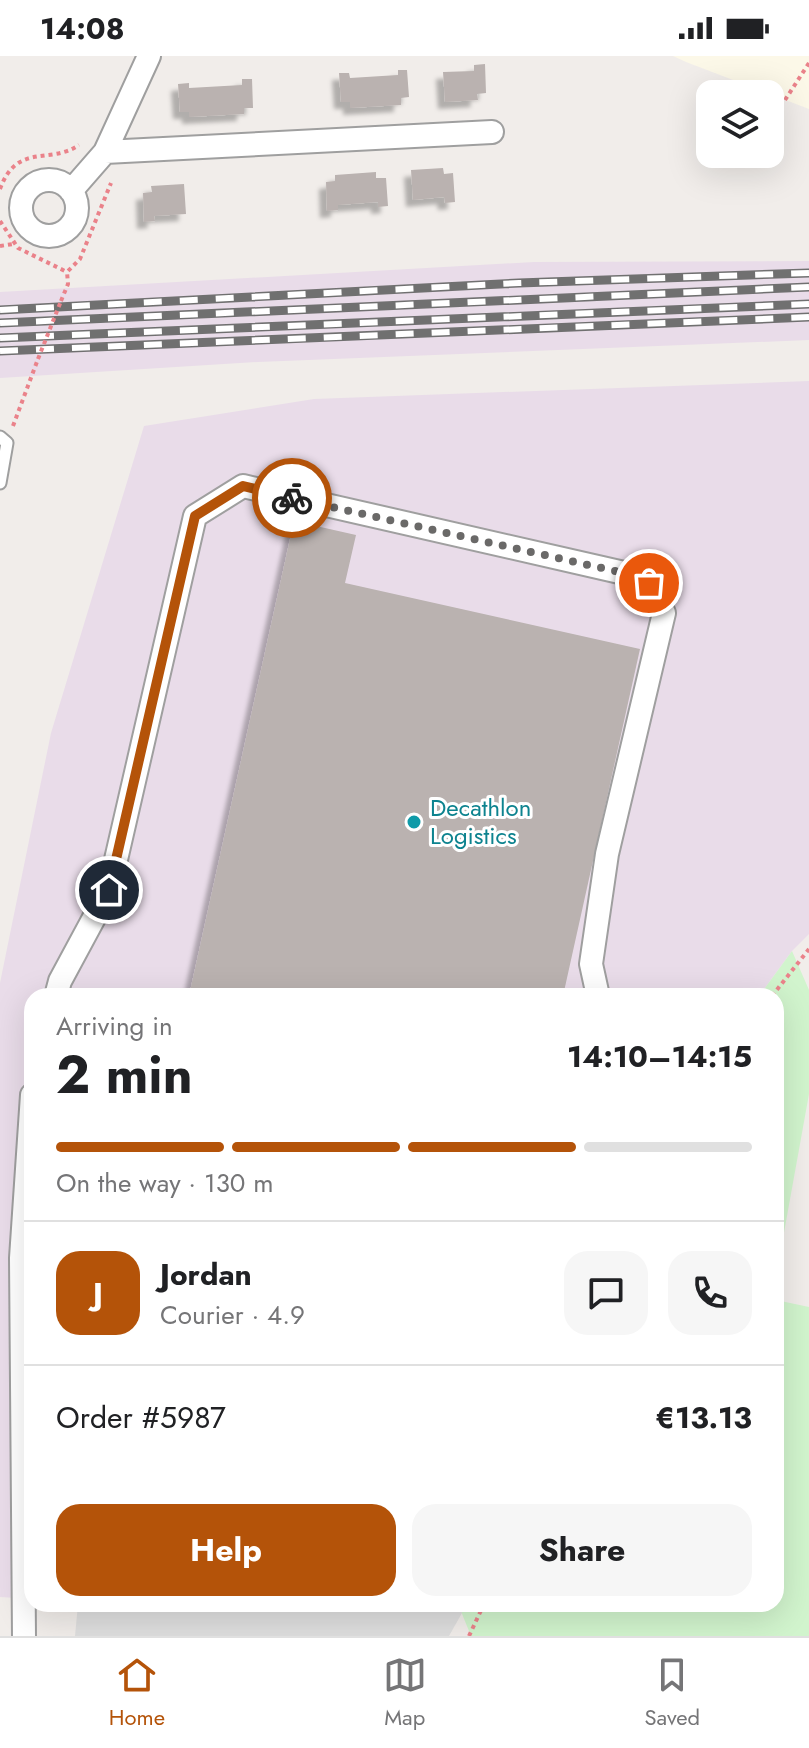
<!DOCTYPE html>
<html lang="en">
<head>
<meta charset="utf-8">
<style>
	body { margin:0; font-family:Jost,sans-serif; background:#f6f6f6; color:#202124; height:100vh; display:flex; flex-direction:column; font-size:30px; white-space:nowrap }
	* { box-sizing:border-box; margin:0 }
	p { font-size:26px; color:#757577 }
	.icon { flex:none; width:44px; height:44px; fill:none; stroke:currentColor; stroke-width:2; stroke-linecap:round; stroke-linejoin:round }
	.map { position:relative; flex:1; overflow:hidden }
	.drawer { position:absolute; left:24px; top:932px; width:760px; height:624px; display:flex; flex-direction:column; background:#fff; border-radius:24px; box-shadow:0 8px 32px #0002 }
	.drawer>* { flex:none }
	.buttons { position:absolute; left:696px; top:24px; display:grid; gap:16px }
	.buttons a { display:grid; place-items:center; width:88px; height:88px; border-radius:16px; background:#fff; box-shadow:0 8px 32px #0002; font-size:40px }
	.pin { position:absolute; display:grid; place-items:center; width:68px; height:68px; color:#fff; margin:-34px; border:4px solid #fff; border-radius:50%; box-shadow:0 2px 8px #0007 }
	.courier { position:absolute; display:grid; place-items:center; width:80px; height:80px; margin:-40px; border:6px solid #b45309; border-radius:50%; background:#fff; color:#222; box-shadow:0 2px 10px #0007 }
	.head em { font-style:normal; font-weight:700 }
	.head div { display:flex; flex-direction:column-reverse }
	.head { display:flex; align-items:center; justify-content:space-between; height:136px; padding:0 32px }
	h1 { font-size:52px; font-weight:700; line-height:60px }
	.bar { display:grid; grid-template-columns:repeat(4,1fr); gap:12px 8px; align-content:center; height:96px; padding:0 32px }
	.bar i { height:10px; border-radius:6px; background:#e0e0e0 }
	.bar .current { background:#b45309 }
	.bar p { grid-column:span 4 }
	.line { display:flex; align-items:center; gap:20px; padding:0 32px; border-top:2px solid #e0e0e0 }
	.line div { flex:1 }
	.round { display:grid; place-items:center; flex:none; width:84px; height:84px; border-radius:24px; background:#f6f6f6 }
	.action { display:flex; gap:16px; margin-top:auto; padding:16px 32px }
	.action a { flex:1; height:92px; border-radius:24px; background:#b45309; color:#fff; font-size:32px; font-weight:700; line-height:92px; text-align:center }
	.action a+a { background:#f6f6f6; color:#202124 }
	.status { display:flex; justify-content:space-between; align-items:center; height:56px; padding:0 40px; background:#fff; direction:ltr }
	.status svg { height:22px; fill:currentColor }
	.tabs { display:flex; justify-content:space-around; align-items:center; height:112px; border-top:2px solid #e0e0e0; background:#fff; font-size:22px; color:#757577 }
	.tabs a { display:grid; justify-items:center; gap:4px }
	.tabs .current { color:#b45309 }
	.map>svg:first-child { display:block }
	.industrial { fill:#e9dce9 }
	.education { fill:#fcf8e8 }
	.park { fill:#d1f4cd }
	.parking { fill:#dedede }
	.building { fill:#bab2b0; filter:url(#shadow) }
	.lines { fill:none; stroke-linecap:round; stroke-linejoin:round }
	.lane-casing { stroke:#9f9f9f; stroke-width:15 }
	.street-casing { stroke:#9f9f9f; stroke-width:26 }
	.path { stroke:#ea828a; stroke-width:4; stroke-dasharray:4 4; stroke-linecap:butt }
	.lane { stroke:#fff; stroke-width:11 }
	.street { stroke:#fff; stroke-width:22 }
	.rail-casing { stroke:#707070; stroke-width:9 }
	.rail { stroke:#fff; stroke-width:6; stroke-dasharray:18; stroke-linecap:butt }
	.path-bridge { stroke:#ea828a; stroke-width:4; stroke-dasharray:4 4; stroke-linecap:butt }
	.done { stroke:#6a6968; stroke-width:8; stroke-dasharray:0 14.4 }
	.route { stroke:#b45309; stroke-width:10 }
	.culture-dot { fill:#0f9aa8; stroke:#fff; stroke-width:3 }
	.labels { text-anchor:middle; stroke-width:6; stroke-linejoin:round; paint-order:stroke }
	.culture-label { font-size:24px; fill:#0d838f; stroke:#fff; text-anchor:start }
</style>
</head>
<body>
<div class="status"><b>14:08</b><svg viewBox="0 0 49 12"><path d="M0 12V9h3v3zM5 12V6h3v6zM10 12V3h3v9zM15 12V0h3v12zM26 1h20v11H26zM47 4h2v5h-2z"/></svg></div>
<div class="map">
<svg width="809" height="1580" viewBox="0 0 809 1580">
	<defs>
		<filter id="shadow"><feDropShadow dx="-7" dy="7" stdDeviation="2" flood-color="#0004"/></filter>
	</defs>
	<rect width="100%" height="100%" fill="#f1edea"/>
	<path class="industrial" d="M809 205V284L258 306 0 322V236L534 206Z
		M809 325V878L792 895 759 940H32V1543L0 1541V927L51 677 144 370 314 343Z"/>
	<path class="education" d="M673 0H809V53L686 6Z"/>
	<path class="park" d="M792 895 809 934V1038L776 1221V940H759Z
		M776 1244 809 1251V1580H471L458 1548H776Z"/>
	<path class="parking" d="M78 1548H458L462 1557 449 1580H75Z"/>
	<path class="building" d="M485 8 486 37 477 38 478 44 445 46 443 16 474 15V9Z
		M398 14H407L409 41 401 42V49L350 52V46H341L339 17H349L350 22 398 19Z
		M242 23H252L253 52H244V58L189 61V56H180L178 28 189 27V32L242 29Z
		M443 112 444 118 453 117 455 146 445 147 444 141 413 144 411 114Z
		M376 116V122H386L388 150 378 151V146L338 149V154L327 155 326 126 335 125V119Z
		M184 128 186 158 154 160 155 165 144 166 143 137 152 136 151 130Z
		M294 465 356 479 345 527 640 593 563 940H189Z"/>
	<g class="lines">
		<g class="lane-casing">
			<path id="lane" d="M0 381 7 387 0 427"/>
		</g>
		<g class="street-casing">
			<path id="street" d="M105 96 492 76
				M21 152a28 28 0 1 1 56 0a28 28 0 1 1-56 0Z
				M71 135 105 96 149 0
				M56 940 60 925 109 834 195 460 243 430 624 517 649 527 664 557 607 798 591 908 598 940
				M24 1580 21 1202 32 1039"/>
		</g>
		<path class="path" d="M785 44 809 7
			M0 133C17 86 50 109 79 89
			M0 165 18 192 67 216
			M0 190 13 188
			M61 245 68 228 67 216 80 203 111 127
			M13 370 38 303
			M772 940 809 893
			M469 1580 484 1548"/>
		<use href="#lane" class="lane"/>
		<use href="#street" class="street"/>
		<g class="rail-casing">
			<path id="rail" d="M0 254 519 227 809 217
				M0 267 809 231
				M0 282 809 248
				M0 295 809 261"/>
		</g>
		<use href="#rail" class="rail"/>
		<path class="path-bridge" d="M38 303 61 245"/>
	</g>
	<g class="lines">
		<path class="done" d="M292 442 624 517 649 527"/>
		<path class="route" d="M109 834 195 460 243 430 292 442"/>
	</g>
	<circle class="culture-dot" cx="414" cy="766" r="8"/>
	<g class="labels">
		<g class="culture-label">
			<text x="430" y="760">Decathlon<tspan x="430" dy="28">Logistics</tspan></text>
		</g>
	</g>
</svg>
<div class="buttons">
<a><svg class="icon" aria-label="layers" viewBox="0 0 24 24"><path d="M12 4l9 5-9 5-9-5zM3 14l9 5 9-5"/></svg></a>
</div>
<div class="pin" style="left:649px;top:527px;background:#ea580c"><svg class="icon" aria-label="bag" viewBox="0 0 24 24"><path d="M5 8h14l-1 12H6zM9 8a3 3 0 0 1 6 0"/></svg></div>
<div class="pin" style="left:109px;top:834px;background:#1f2937"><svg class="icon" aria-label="home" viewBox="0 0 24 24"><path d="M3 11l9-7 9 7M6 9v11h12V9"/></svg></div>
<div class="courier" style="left:292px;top:442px"><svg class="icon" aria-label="bike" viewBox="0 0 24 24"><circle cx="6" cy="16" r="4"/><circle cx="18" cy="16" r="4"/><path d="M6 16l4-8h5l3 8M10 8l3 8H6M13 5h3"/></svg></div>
<section class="drawer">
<div class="head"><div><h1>2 min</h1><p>Arriving in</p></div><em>14:10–14:15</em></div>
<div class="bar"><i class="current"></i><i class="current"></i><i class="current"></i><i></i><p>On the way · 130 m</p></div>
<div class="line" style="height:144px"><b class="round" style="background:#b45309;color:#fff">J</b><div><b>Jordan</b><p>Courier · 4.9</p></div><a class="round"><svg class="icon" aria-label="chat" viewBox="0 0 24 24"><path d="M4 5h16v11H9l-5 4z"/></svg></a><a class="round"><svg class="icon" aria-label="phone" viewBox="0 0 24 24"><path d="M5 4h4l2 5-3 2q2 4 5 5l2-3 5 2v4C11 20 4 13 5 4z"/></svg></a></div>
<div class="line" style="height:104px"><div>Order #5987</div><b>€13.13</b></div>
<div class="action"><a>Help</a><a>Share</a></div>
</section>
</div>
<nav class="tabs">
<a class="current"><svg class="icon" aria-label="home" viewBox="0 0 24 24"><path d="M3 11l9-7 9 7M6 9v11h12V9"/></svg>Home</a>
<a><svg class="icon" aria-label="map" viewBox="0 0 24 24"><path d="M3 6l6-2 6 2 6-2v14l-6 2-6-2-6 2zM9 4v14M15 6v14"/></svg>Map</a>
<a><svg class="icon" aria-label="saved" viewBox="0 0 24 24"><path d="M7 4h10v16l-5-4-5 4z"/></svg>Saved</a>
</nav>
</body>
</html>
